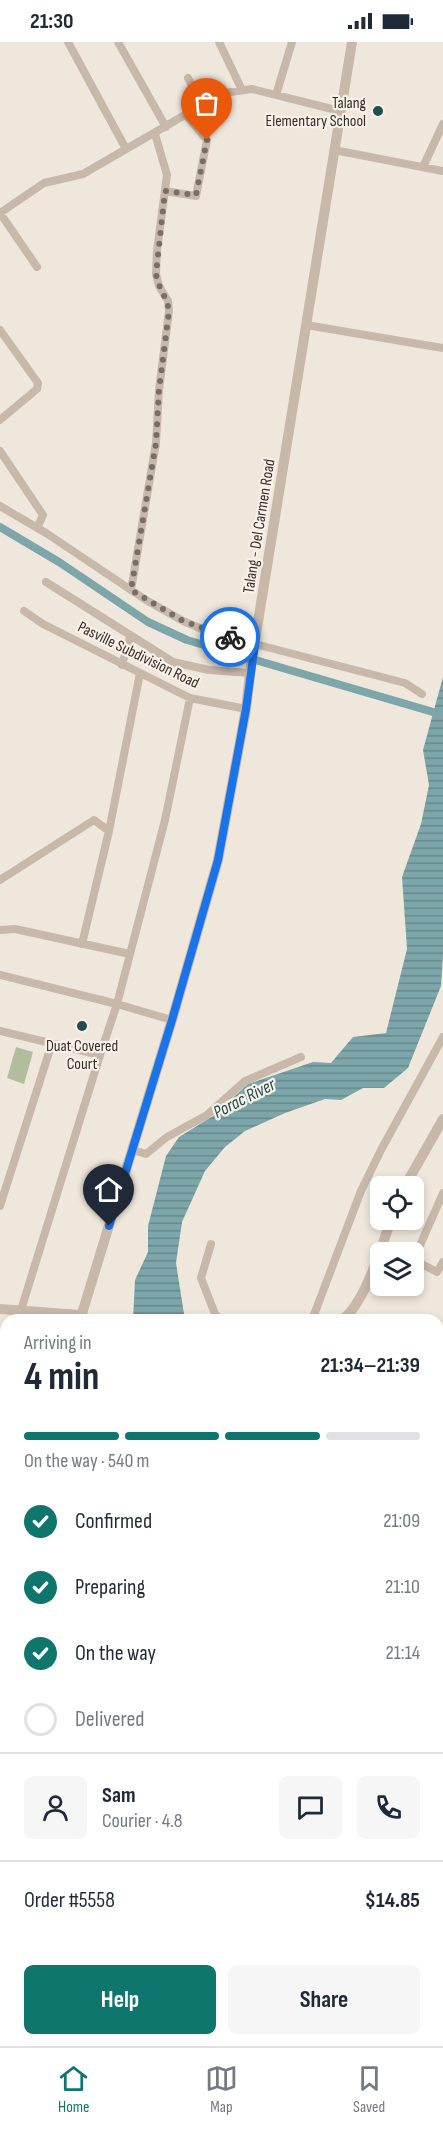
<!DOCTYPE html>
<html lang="en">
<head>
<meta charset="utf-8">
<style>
	body { margin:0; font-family:"Sofia Sans Condensed",sans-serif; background:#f6f6f7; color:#1f2937; height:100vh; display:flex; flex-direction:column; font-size:22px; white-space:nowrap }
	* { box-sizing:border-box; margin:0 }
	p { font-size:20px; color:#747a83 }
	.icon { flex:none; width:33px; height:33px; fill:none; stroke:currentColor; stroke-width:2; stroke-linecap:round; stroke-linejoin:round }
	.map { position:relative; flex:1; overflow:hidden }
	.side { position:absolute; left:0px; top:1272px; width:444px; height:732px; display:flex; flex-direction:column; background:#fff; border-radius:18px 18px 0 0; box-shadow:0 3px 9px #0003 }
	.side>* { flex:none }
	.buttons { position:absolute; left:370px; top:1134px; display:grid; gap:12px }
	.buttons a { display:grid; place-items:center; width:54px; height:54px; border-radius:9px; background:#fff; box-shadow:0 3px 9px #0003; font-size:30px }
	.pin { position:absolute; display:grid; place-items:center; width:51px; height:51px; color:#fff; margin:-62px -26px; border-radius:50% 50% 50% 0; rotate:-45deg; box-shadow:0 0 6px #0007 }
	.pin .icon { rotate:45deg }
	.courier { position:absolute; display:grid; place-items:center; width:60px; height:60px; margin:-30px; border:4px solid #1a73e8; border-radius:50%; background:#fff; color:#222; box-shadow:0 2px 8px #0007 }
	.overview em { font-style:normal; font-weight:700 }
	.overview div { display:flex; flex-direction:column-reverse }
	.overview { display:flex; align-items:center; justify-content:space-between; height:102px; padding:0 24px }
	h1 { font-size:39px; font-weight:700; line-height:45px }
	.bar { display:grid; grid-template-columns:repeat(4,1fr); gap:9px 6px; align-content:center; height:72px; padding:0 24px }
	.bar i { height:8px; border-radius:4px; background:#e0e1e3 }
	.bar .current { background:#0f766e }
	.bar p { grid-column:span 4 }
	.line { display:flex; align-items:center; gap:15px; padding:0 24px; border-top:2px solid #e0e1e3 }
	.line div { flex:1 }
	.round { display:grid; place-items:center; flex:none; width:63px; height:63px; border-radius:9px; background:#f6f6f7 }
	ol { padding:0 24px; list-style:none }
	li { display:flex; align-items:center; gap:18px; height:66px }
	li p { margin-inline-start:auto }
	li .icon { padding:6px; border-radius:50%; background:#0f766e; color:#fff; stroke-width:4 }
	li:last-child { color:#747a83 }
	li i { width:33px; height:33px; border:3px solid #e0e1e3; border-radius:50% }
	.cta { display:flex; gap:12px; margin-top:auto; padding:12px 24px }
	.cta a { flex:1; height:69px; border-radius:9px; background:#0f766e; color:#fff; font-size:24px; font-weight:700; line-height:69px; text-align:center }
	.cta a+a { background:#f6f6f7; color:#1f2937 }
	.status { display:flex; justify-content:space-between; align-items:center; height:42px; padding:0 30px; background:#fff; direction:ltr }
	.status svg { height:16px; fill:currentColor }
	.tabs { display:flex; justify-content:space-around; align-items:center; height:84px; border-top:2px solid #e0e1e3; background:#fff; font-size:16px; color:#747a83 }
	.tabs a { display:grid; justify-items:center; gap:3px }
	.tabs .current { color:#0f766e }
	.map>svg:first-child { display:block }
	.grass { fill:url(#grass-dots) }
	.cemetery { fill:url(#cemetery-stones) }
	.garden { fill:#b1be9d }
	.water { fill:url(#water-rules) }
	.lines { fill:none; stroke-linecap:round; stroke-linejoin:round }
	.canal { stroke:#7da6aa; stroke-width:8 }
	.minor { stroke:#c7b8a9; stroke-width:8 }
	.tertiary { stroke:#c7b8a9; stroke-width:10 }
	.done { stroke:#766e67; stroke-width:6; stroke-dasharray:0 10.8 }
	.route { stroke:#1a73e8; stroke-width:8 }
	.poi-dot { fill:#214d53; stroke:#f8f1e8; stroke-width:2 }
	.labels { text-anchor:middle; stroke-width:4.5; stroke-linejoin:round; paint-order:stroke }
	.poi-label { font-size:16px; fill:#352d28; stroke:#f8f1e8; text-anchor:end }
	.street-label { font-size:16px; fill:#352d28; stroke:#f8f1e8 }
	.water-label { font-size:18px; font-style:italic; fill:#214d53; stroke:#f8f1e8 }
</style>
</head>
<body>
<div class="status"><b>21:30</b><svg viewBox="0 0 49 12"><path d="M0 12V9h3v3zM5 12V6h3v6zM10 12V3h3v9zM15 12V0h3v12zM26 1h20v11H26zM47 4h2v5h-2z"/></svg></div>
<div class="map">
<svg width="443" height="2004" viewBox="0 0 443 2004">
	<defs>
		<pattern id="grass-dots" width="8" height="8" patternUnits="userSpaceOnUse" patternTransform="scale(1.5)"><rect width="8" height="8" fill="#b1be9d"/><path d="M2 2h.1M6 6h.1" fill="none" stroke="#919b80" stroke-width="1.8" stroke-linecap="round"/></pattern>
		<pattern id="cemetery-stones" width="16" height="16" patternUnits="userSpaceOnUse" patternTransform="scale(1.5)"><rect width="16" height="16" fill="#b1be9d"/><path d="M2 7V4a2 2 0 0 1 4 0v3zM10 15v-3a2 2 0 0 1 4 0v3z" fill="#919b80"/></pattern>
		<pattern id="water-rules" width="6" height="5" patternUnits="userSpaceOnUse" patternTransform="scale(1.5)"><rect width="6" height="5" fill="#7da6aa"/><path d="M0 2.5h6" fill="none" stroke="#67888a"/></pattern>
	</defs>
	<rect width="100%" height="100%" fill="#f0e7dc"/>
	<path class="grass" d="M191 1998H243L231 2004H194Z"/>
	<path class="cemetery" d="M70 1998H122L125 2004H58Z"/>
	<path class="garden" d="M16 1005 33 1010 24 1042 7 1036Z"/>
	<path class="water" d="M443 635V913L441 944 408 1026 384 1046H363L341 1058 325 1057 285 1071 245 1089 225 1105 205 1129 182 1180 176 1221 185 1278H133L135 1238 148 1210V1184L166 1114 179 1095 213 1074 248 1042 313 1020 331 1021 353 995 386 991 407 907 402 835 421 782 429 743 423 708Z"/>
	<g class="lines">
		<path class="canal" d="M0 485 59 520 148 580 187 598 443 673"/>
		<path class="minor" d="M68 0 126 107
			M118 0 166 85
			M219 0 242 48
			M188 36 202 63
			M276 53 292 0
			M334 108 443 129
			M423 125 443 82
			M165 149 196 154 207 98 186 73
			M0 171 44 141 83 132 202 63 230 50 252 47 340 69
			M0 171 37 225
			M306 283 443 306
			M0 288 38 341 37 347 0 378
			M0 409 43 473 37 486
			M0 464 46 491 146 558 183 579 202 587 255 602 405 641 422 652
			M46 540 173 620 209 628 250 631
			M131 548 156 401 159 348 169 269 168 259 159 244 156 232 157 208 167 133 155 92
			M24 569 43 582 190 656 246 667
			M122 623 130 595
			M0 838 94 778 109 789
			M0 888 15 887 130 912
			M82 902 109 789 140 631
			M0 933 117 962 172 978
			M0 989 100 1013
			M133 1108 146 1112 167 1095 207 1073 245 1039 301 1015
			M0 1164 52 1001
			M211 1202 201 1236 215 1272 221 1278
			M381 1203 397 1210
			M414 1217 443 1151
			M414 1218 437 1230 443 1220
			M21 1268 100 1013 117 962 165 778 190 656
			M312 1278 361 1149 381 1108 443 995
			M0 1334 6 1335
			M0 1372 6 1373
			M0 1436 6 1437
			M0 1628 6 1625
			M0 1693 6 1690
			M438 1698 443 1701
			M438 1739 441 1741
			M0 1773 6 1770
			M0 1838 5 1848
			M0 1928 6 1925
			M438 1943 443 1938
			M173 1998 175 2004
			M340 1998 343 2004
			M8 2004 20 1998
			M267 2004 279 1998
			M379 2004 385 1998"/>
		<path class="tertiary" d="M405 1144 443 1077
			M0 1267 80 1273
			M80 1278 172 978 218 818 246 667 251 623 352 0
			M342 1278C365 1261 381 1206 391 1178
			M438 1531 443 1533"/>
	</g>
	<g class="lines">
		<path class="done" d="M207 98 196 153 165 149 156 232C158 246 167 255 169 269L159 348 156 401 131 548 183 579 230 595"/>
		<path class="route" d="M109 1184 172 978 218 818 246 667 255 602 230 595"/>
	</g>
	<g class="poi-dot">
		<circle cx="378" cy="69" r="6"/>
		<circle cx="82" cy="984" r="6"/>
	</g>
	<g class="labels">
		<g class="poi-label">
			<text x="366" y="66">Talang<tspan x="366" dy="18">Elementary School</tspan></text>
			<text x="82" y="1009" text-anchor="middle">Duat Covered<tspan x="82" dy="18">Court</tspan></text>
		</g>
		<g class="street-label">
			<text transform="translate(258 484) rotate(-81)" y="6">Talang - Del Carmen Road</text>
			<text transform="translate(139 612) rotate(26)" y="6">Pasville Subdivision Road</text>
		</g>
		<g class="water-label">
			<text transform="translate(244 1056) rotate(-27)" y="6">Porac River</text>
		</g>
	</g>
</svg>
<div class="buttons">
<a><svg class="icon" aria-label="locate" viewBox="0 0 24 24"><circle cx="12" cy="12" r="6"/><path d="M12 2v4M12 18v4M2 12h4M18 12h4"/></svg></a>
<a><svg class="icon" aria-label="layers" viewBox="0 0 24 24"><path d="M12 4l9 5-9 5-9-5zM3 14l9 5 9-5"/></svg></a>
</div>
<div class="pin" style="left:207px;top:98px;background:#ea580c"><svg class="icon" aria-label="bag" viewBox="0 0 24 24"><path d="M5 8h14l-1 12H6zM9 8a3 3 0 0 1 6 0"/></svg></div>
<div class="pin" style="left:109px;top:1184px;background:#1f2937"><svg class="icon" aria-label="home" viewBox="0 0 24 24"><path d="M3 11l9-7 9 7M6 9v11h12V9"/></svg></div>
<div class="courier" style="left:230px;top:595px"><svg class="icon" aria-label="bike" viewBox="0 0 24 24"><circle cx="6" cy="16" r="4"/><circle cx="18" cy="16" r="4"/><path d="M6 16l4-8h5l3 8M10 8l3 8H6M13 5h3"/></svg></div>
<section class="side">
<div class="overview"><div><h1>4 min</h1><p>Arriving in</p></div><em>21:34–21:39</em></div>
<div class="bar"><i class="current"></i><i class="current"></i><i class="current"></i><i></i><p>On the way · 540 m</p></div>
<ol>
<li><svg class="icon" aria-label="check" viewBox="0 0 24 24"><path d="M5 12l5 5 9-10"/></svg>Confirmed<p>21:09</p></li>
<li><svg class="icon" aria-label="check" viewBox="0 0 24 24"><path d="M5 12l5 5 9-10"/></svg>Preparing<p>21:10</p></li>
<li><svg class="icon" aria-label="check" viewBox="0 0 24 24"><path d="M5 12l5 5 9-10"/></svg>On the way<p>21:14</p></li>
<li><i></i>Delivered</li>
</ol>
<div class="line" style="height:108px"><a class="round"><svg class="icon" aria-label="person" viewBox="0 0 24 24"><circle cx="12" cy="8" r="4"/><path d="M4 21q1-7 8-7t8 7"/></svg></a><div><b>Sam</b><p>Courier · 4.8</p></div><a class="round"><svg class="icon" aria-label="chat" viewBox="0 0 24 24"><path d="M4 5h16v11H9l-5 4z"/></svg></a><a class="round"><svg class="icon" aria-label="phone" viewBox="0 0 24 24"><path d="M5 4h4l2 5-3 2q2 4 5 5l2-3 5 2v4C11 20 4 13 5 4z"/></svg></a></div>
<div class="line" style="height:78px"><div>Order #5558</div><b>$14.85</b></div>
<div class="cta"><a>Help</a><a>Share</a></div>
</section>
</div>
<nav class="tabs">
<a class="current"><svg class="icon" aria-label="home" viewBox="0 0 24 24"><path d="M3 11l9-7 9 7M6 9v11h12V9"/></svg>Home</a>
<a><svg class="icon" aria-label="map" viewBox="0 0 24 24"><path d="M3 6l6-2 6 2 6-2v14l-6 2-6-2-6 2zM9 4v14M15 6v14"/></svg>Map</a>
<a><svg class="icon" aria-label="saved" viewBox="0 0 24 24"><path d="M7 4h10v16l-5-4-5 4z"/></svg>Saved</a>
</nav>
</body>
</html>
